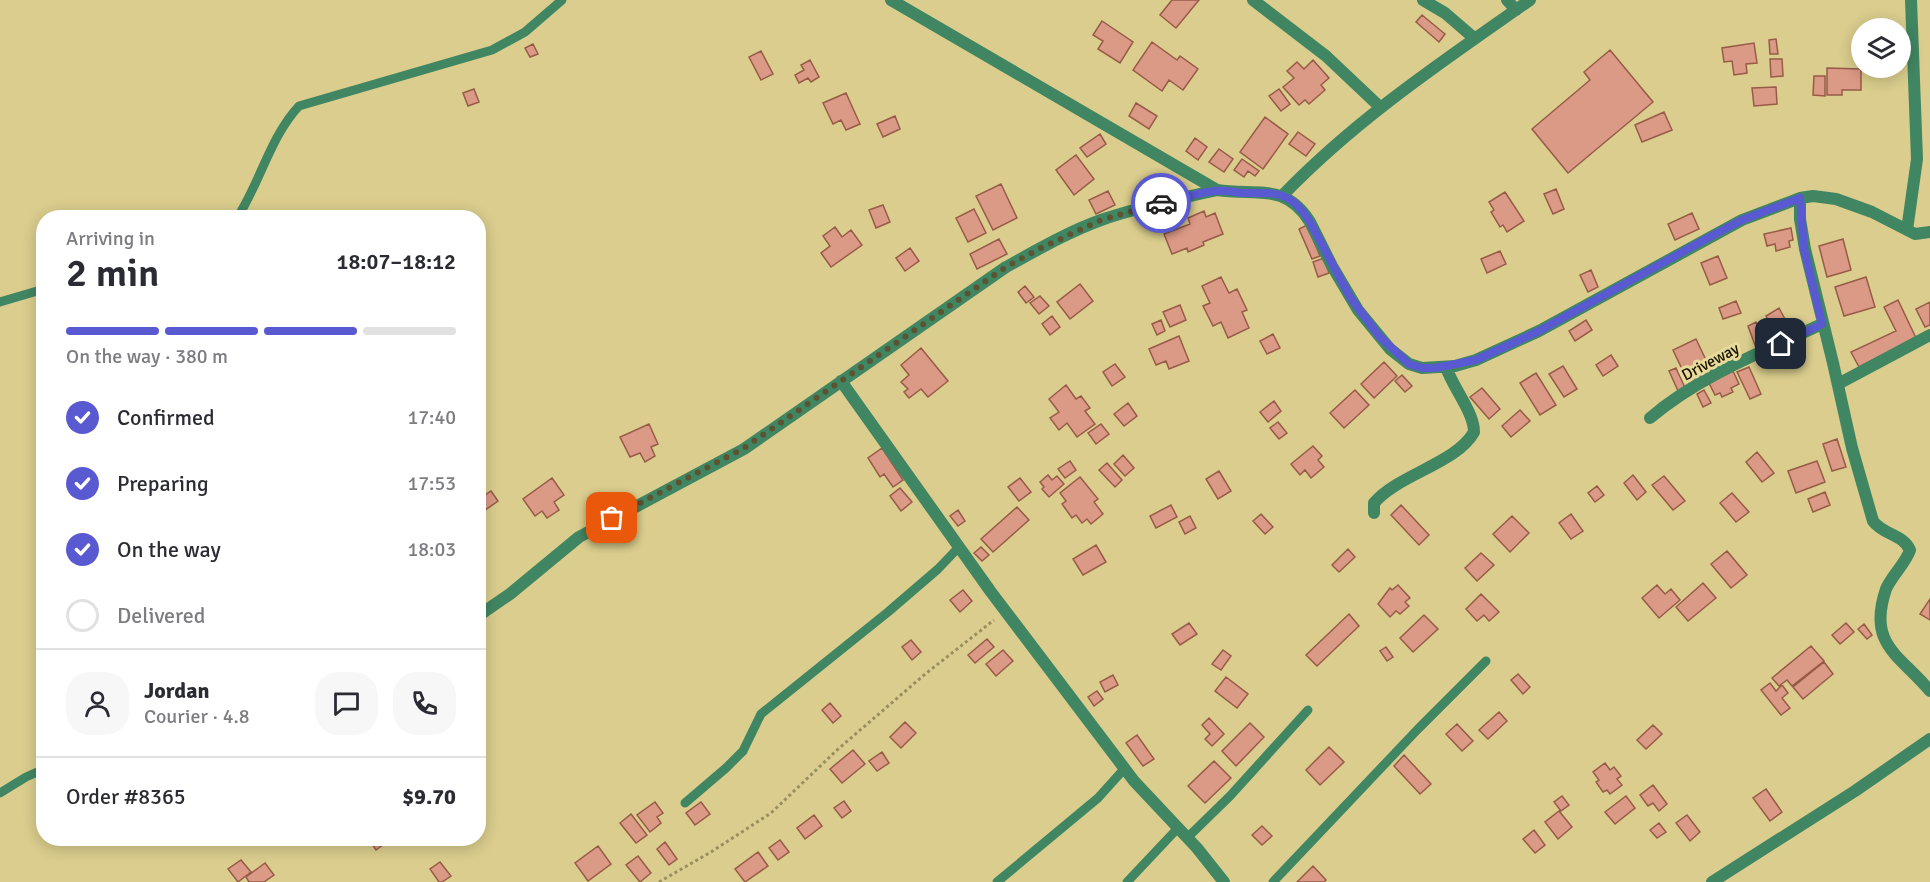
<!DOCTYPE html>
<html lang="en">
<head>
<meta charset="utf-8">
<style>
	body { margin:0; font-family:Signika,sans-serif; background:#f7f7f7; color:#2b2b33; height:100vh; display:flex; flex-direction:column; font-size:22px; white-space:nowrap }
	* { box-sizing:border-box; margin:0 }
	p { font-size:20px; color:#7c7c81 }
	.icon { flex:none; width:33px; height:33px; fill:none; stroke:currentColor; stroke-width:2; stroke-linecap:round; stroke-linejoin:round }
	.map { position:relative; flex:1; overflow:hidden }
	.drawer { position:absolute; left:36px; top:210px; width:450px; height:636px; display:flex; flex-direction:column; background:#fff; border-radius:24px; box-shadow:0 3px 15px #0003 }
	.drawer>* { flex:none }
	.controls { position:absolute; left:1851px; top:18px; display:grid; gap:12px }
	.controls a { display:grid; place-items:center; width:60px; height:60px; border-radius:50%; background:#fff; box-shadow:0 3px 15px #0003; font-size:30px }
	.pin { position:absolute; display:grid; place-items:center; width:51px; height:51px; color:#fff; margin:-26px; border-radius:12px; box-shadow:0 3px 9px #0006 }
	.courier { position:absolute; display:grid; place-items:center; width:60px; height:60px; margin:-30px; border:4px solid #5959d1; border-radius:50%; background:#fff; color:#222; box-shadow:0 2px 8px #0007 }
	.overview em { font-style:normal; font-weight:600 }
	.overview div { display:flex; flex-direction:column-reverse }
	.overview { display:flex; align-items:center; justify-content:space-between; height:102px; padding:0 30px }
	h1 { font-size:39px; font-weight:600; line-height:45px }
	.bar { display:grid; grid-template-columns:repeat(4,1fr); gap:9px 6px; align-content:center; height:72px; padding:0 30px }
	.bar i { height:8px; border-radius:4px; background:#e1e1e2 }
	.bar .current { background:#5959d1 }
	.bar p { grid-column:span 4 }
	.line { display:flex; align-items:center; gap:15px; padding:0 30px; border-top:2px solid #e1e1e2 }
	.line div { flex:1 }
	.round { display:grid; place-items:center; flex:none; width:63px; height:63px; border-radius:24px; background:#f7f7f7 }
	ol { padding:0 30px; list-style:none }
	li { display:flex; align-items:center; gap:18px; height:66px }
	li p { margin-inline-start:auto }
	li .icon { padding:6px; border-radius:50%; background:#5959d1; color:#fff; stroke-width:4 }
	li:last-child { color:#7c7c81 }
	li i { width:33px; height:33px; border:3px solid #e1e1e2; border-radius:50% }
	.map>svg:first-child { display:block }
	.building { fill:#db9a85; stroke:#975b48; stroke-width:1.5 }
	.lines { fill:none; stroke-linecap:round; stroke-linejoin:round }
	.path { stroke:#998f5e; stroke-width:3; stroke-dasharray:3 3; stroke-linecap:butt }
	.service { stroke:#418662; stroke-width:9 }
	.minor { stroke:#418662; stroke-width:12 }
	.done { stroke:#5b5331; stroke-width:6; stroke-dasharray:0 10.8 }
	.route { stroke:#5959d1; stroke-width:8 }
	.labels { text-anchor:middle; stroke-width:6; stroke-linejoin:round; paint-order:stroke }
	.street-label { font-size:16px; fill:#171200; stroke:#e7da9a }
</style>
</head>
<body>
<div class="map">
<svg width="1930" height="882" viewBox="0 0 1930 882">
	<rect width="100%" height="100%" fill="#dacd8d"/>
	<path class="building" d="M1172 0H1199L1176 28 1160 15Z
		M1422 15 1445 34 1439 42 1416 22Z
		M1102 21 1133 42 1120 63 1098 49 1103 41 1093 35Z
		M1776 39 1778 54H1770L1769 40Z
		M1152 42 1177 60 1180 56 1198 69 1183 90 1169 80 1162 91 1133 70Z
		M1754 43 1757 63 1746 64 1747 73 1734 75 1732 61 1724 62 1722 48Z
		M533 44 538 54 530 57 525 48Z
		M1610 50 1653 102 1568 173 1532 129 1590 80 1584 72Z
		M761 51 773 74 761 80 749 57Z
		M1770 59H1782L1783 76 1771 77Z
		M810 60 819 77 811 82 808 78 799 83 795 75 804 70 801 65Z
		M1313 60 1329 78 1321 85 1325 90 1309 104 1305 100 1299 105 1283 87 1294 78 1287 71 1297 62 1304 69Z
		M1827 68 1861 69V90H1842V95H1827Z
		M1814 76H1825V96L1813 95Z
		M1776 87 1777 104 1754 106 1752 88Z
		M474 89 479 102 468 106 463 93Z
		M1279 89 1290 104 1281 111 1269 96Z
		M846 93 860 124 846 130 841 120 833 124 823 103Z
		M1136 103 1157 116 1149 129 1129 116Z
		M1664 112 1672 130 1642 142 1635 125Z
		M895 116 900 129 883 137 877 124Z
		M1265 117 1288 134 1263 169 1240 152Z
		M1298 132 1315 144 1306 156 1289 144Z
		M1100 134 1106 144 1087 157 1080 148Z
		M1195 138 1207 147 1198 160 1186 151Z
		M1219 149 1233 159 1224 172 1209 162Z
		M1076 155 1094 179 1074 195 1056 170Z
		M1242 159 1259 171 1255 176 1248 171 1244 177 1234 170Z
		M1001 184 1017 218 993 230 976 196Z
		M1556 189 1564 209 1553 214 1544 194Z
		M1108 191 1115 205 1096 214 1089 200Z
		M1505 192 1524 221 1507 232 1503 225 1500 227 1491 212 1494 210 1489 202Z
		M883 205 890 222 876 228 869 210Z
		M974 209 986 233 968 242 956 218Z
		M1204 211 1206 217 1215 213 1223 234 1203 242 1204 245 1188 252 1187 248 1172 254 1164 234 1190 224 1188 218Z
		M1692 213 1699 229 1675 240 1668 224Z
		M1307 225 1320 256 1312 259 1299 229Z
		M835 227 842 237 851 230 862 245 831 267 821 253 830 246 823 236Z
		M1791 228 1793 240 1789 241 1790 247 1776 251 1775 244 1767 246 1764 234Z
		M999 239 1007 254 977 269 970 254Z
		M1843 239 1851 270 1827 277 1819 246Z
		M910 248 919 261 905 271 896 258Z
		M1500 251 1506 264 1487 273 1481 259Z
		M1718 256 1727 278 1710 285 1701 263Z
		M1324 258 1329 273 1318 277 1313 262Z
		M1591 270 1598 287 1588 292 1580 275Z
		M1221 277 1229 293 1237 289 1247 310 1242 312 1249 328 1228 338 1221 322 1213 326 1203 306 1210 303 1202 286Z
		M1866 277 1875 307 1844 316 1835 287Z
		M1080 284 1093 301 1070 319 1057 302Z
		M1025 286 1034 297 1026 303 1018 292Z
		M1040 296 1049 306 1039 314 1030 303Z
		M1898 300 1916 338 1859 367 1851 352 1896 331 1884 307Z
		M1736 301 1741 313 1723 319 1719 308Z
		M1930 302V325L1925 327 1916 309Z
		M1180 305 1186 320 1170 327 1163 312Z
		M1779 308 1793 334 1780 342 1766 316Z
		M1052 316 1060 327 1050 335 1042 324Z
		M1161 320 1165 331 1157 335 1152 324Z
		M1586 320 1592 330 1575 341 1569 331Z
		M1756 322 1768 352 1759 356 1748 326Z
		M1273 334 1280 348 1267 354 1260 341Z
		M1179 336 1189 361 1169 369 1166 361 1156 365 1149 349Z
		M1696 339 1715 379 1692 390 1673 350Z
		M921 348 948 381 928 397 921 389 909 398 904 392 908 389 901 382 909 375 901 365Z
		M1611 355 1618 366 1603 376 1596 365Z
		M1384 362 1397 376 1374 398 1361 384Z
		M1115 364 1125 377 1112 386 1103 372Z
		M1563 366 1577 389 1564 397 1549 374Z
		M1749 367 1761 394 1750 399 1737 372Z
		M1676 368 1686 390 1679 393 1669 371Z
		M1733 371 1739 384 1731 388 1733 392 1722 397 1720 393 1715 395 1709 383Z
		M1536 373 1556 405 1540 415 1520 383Z
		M1402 375 1412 386 1405 392 1395 381Z
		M1066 385 1076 399 1081 396 1090 408 1085 411 1095 424 1077 437 1067 423 1059 430 1050 418 1059 412 1049 399Z
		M1482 388 1500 409 1489 419 1470 397Z
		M1355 390 1369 405 1344 428 1330 413Z
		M1704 390 1711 403 1703 407 1697 394Z
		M1274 401 1281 411 1268 422 1260 412Z
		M1128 403 1137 416 1124 426 1114 414Z
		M1520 410 1530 421 1511 437 1502 426Z
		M1278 422 1287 433 1279 439 1270 428Z
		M649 424 658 444 651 447 655 456 645 462 640 453 630 457 620 437Z
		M1101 424 1109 434 1096 444 1088 433Z
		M1837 439 1846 467 1832 471 1823 444Z
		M1313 446 1322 456 1318 460 1324 467 1311 478 1305 470 1300 475 1291 464Z
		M882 448 903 480 893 487 884 474 880 477 868 458Z
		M1757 452 1774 473 1762 482 1746 462Z
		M1123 455 1134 468 1125 476 1114 464Z
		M1070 461 1076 470 1065 478 1058 469Z
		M1817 461 1825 482 1796 493 1788 471Z
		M1107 463 1122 480 1115 487 1099 470Z
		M1219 471 1231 491 1218 499 1206 479Z
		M1048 475 1052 480 1057 476 1064 484 1049 497 1042 489 1044 487 1040 482Z
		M1633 475 1646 492 1637 500 1624 483Z
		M1664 476 1685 501 1673 510 1652 485Z
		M1080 477 1098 499 1094 502 1103 514 1091 524 1087 519 1082 523 1076 515 1072 518 1062 504 1066 501 1060 493Z
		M552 478 564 495 554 502 559 510 547 518 542 511 535 516 523 499Z
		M1020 478 1031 492 1019 501 1008 487Z
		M1597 486 1604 495 1595 502 1588 493Z
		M900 488 912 502 901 511 890 496Z
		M491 491 498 501 481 513 478 509V500Z
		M1825 492 1830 505 1813 512 1808 499Z
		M1732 493 1749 512 1736 522 1720 503Z
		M1171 505 1177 517 1156 528 1150 516Z
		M1401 505 1429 535 1419 545 1391 515Z
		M1017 507 1029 520 993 552 981 539Z
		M958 510 965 521 958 526 950 516Z
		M1261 514 1273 527 1265 534 1253 521Z
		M1571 514 1583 531 1571 539 1559 523Z
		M1190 516 1196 528 1185 534 1179 522Z
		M1512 516 1529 533 1510 552 1493 534Z
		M1096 545 1106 562 1083 575 1073 559Z
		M981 547 989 555 982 561 974 553Z
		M1348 549 1355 557 1339 572 1332 565Z
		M1727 551 1747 575 1731 588 1711 564Z
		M1481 553 1494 565 1477 581 1465 568Z
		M1703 583 1716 598 1688 621 1676 607Z
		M1398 585 1410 598 1405 602 1409 606 1400 614 1396 611 1390 617 1378 604 1390 588 1392 590Z
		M1657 585 1665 594 1671 589 1680 600 1659 618 1642 598Z
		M963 590 972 601 960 612 950 600Z
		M1481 594 1499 612 1489 621 1484 615 1477 621 1466 609Z
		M1930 599V620L1920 614Z
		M1349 614 1359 626 1317 666 1306 655Z
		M1424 615 1438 629 1413 652 1400 638Z
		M1189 623 1197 634 1180 645 1172 634Z
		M1846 623 1854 632 1840 644 1832 635Z
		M1864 624 1872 635 1867 639 1858 629Z
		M987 639 994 647 975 663 968 655Z
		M911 640 921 652 912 660 902 647Z
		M1811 646 1824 661 1792 686 1787 680 1779 686 1772 678Z
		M1386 647 1393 657 1387 661 1380 651Z
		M1003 650 1013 661 996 676 986 664Z
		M1223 650 1231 656 1221 670 1212 664Z
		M1824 662 1833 674 1803 699 1793 687Z
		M1518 674 1530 687 1523 694 1511 680Z
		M1113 675 1118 685 1105 692 1100 682Z
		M1226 677 1248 694 1237 708 1215 691Z
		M1770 683 1776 691 1782 685 1788 693 1782 698 1790 708 1781 715 1761 690Z
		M1097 691 1103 699 1094 706 1088 697Z
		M830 703 841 716 833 723 822 710Z
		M1499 712 1507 721 1488 739 1479 730Z
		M1209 718 1224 734 1212 746 1205 739 1210 734 1202 725Z
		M905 722 916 733 901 748 890 737Z
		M1250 723 1264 737 1236 766 1222 751Z
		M1457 724 1473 741 1462 751 1446 734Z
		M1653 725 1662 734 1646 749 1637 740Z
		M1137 735 1154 759 1143 766 1126 743Z
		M1329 747 1344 762 1320 785 1306 770Z
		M853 750 865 764 842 783 830 769Z
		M882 752 889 763 877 771 869 761Z
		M1404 755 1431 784 1420 794 1394 766Z
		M1214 761 1231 778 1205 803 1188 786Z
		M1605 763 1610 770 1614 767 1621 776 1617 779 1622 785 1610 794 1607 790 1603 792 1596 782 1599 780 1593 772Z
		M1653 785 1667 804 1659 811 1653 803 1648 806 1640 795Z
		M1766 789 1782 812 1770 821 1753 798Z
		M1562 796 1569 805 1561 811 1554 802Z
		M1626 796 1635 808 1615 824 1605 812Z
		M844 801 851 811 842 818 834 808Z
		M655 802 663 813 657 817 661 823 650 832 637 815Z
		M701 802 710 814 695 825 686 813Z
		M1559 811 1572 827 1558 839 1545 822Z
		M631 814 647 835 636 843 620 823Z
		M814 815 822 826 805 839 797 828Z
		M1687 815 1700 832 1690 841 1676 823Z
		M1659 823 1666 832 1657 838 1650 830Z
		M1262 826 1272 836 1262 845 1252 835Z
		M1534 830 1545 845 1535 853 1523 839Z
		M374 838H390L391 839 376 850 370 841Z
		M780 840 789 852 778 860 769 848Z
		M665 842 677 859 669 865 657 849Z
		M598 846 611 864 588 881 575 863Z
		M758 852 768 866 745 882 735 869Z
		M638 856 651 873 640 882 626 865Z
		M241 860 251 872 238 882 228 869Z
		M440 862 451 876 442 882H439L430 869Z
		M265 863 274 875 264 882H249L246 877Z
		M1313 866 1326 880 1324 882H1297Z"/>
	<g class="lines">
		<path class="path" d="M659 882 711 852 771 813 837 750 924 675 994 620"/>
		<path class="service" d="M237 218C260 183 270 137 299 106L492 50 525 32 562 0
			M0 302 44 289
			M0 793 26 777 44 769
			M685 803 726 768 743 751 761 714 888 612 938 569 958 548
			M123 838H137
			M1187 838 1230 796 1308 710
			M997 882 1098 798 1125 768
			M1127 882 1177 829
			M1273 882 1417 730 1486 661"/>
		<path class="minor" d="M891 0 1217 190C1256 196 1285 182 1310 222L1332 266 1358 310 1390 349 1409 364 1422 368 1455 366 1476 360 1539 331 1742 220 1800 198 1813 196 1836 199 1872 212 1915 234 1930 232
			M1253 0 1326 56 1380 107
			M1423 0 1445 13 1474 38
			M1507 0 1516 10
			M1282 196C1356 119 1443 61 1530 0
			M1800 198V219L1805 249 1833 363 1852 448 1873 521C1883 535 1903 534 1910 550 1906 563 1892 575 1886 589 1867 645 1900 655 1930 691
			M1907 230 1917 159 1911 0
			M841 381 991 592 1134 781 1197 848 1224 882
			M1838 384 1930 335
			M1650 418C1699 376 1764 351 1822 324
			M1374 513V503C1399 474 1457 463 1474 432 1474 412 1453 388 1446 367
			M478 616 510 594 579 537 744 449 1006 267C1037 250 1068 232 1101 220 1138 207 1178 199 1217 190
			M1712 882 1855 791 1930 739"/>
	</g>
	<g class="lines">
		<path class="done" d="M612 518 744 448 1006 267 1039 249 1101 220 1161 203"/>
		<path class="route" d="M1161 203C1178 199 1197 193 1215 191 1224 190 1234 192 1243 193 1276 193 1290 190 1310 222L1350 297 1379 336 1409 364 1422 368H1435L1476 360 1539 331 1706 239 1742 220 1800 198 1804 249 1822 324 1781 344"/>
	</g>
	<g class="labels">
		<g class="street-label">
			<text transform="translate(1710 361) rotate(-28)" y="6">Driveway</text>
		</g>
	</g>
</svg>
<div class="controls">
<a><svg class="icon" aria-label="layers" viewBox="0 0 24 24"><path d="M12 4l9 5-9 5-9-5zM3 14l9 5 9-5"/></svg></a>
</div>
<div class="pin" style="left:612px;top:518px;background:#ea580c"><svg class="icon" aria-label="bag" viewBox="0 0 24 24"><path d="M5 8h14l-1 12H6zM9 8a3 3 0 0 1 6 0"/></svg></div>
<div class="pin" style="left:1781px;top:344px;background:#1f2937"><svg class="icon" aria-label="home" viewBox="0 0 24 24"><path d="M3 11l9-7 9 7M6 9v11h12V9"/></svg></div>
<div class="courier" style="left:1161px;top:203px"><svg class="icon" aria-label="car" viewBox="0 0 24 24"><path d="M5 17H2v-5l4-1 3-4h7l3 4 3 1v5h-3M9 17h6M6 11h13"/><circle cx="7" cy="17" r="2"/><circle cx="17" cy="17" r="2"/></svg></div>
<section class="drawer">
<div class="overview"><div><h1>2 min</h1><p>Arriving in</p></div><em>18:07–18:12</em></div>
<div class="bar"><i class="current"></i><i class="current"></i><i class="current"></i><i></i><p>On the way · 380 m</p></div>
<ol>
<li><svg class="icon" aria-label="check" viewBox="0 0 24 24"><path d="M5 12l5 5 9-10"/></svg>Confirmed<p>17:40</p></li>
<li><svg class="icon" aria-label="check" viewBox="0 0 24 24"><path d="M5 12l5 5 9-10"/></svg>Preparing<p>17:53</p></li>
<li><svg class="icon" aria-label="check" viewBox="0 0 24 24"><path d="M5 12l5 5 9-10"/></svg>On the way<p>18:03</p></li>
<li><i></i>Delivered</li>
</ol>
<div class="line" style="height:108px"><a class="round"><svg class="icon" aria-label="person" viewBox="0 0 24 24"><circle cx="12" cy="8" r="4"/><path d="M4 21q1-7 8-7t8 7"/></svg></a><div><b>Jordan</b><p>Courier · 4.8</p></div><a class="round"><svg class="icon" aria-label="chat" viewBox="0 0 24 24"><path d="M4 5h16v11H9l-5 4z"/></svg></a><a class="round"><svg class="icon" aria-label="phone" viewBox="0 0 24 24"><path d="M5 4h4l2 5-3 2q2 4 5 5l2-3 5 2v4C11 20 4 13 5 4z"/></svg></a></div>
<div class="line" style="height:78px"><div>Order #8365</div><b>$9.70</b></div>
</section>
</div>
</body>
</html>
